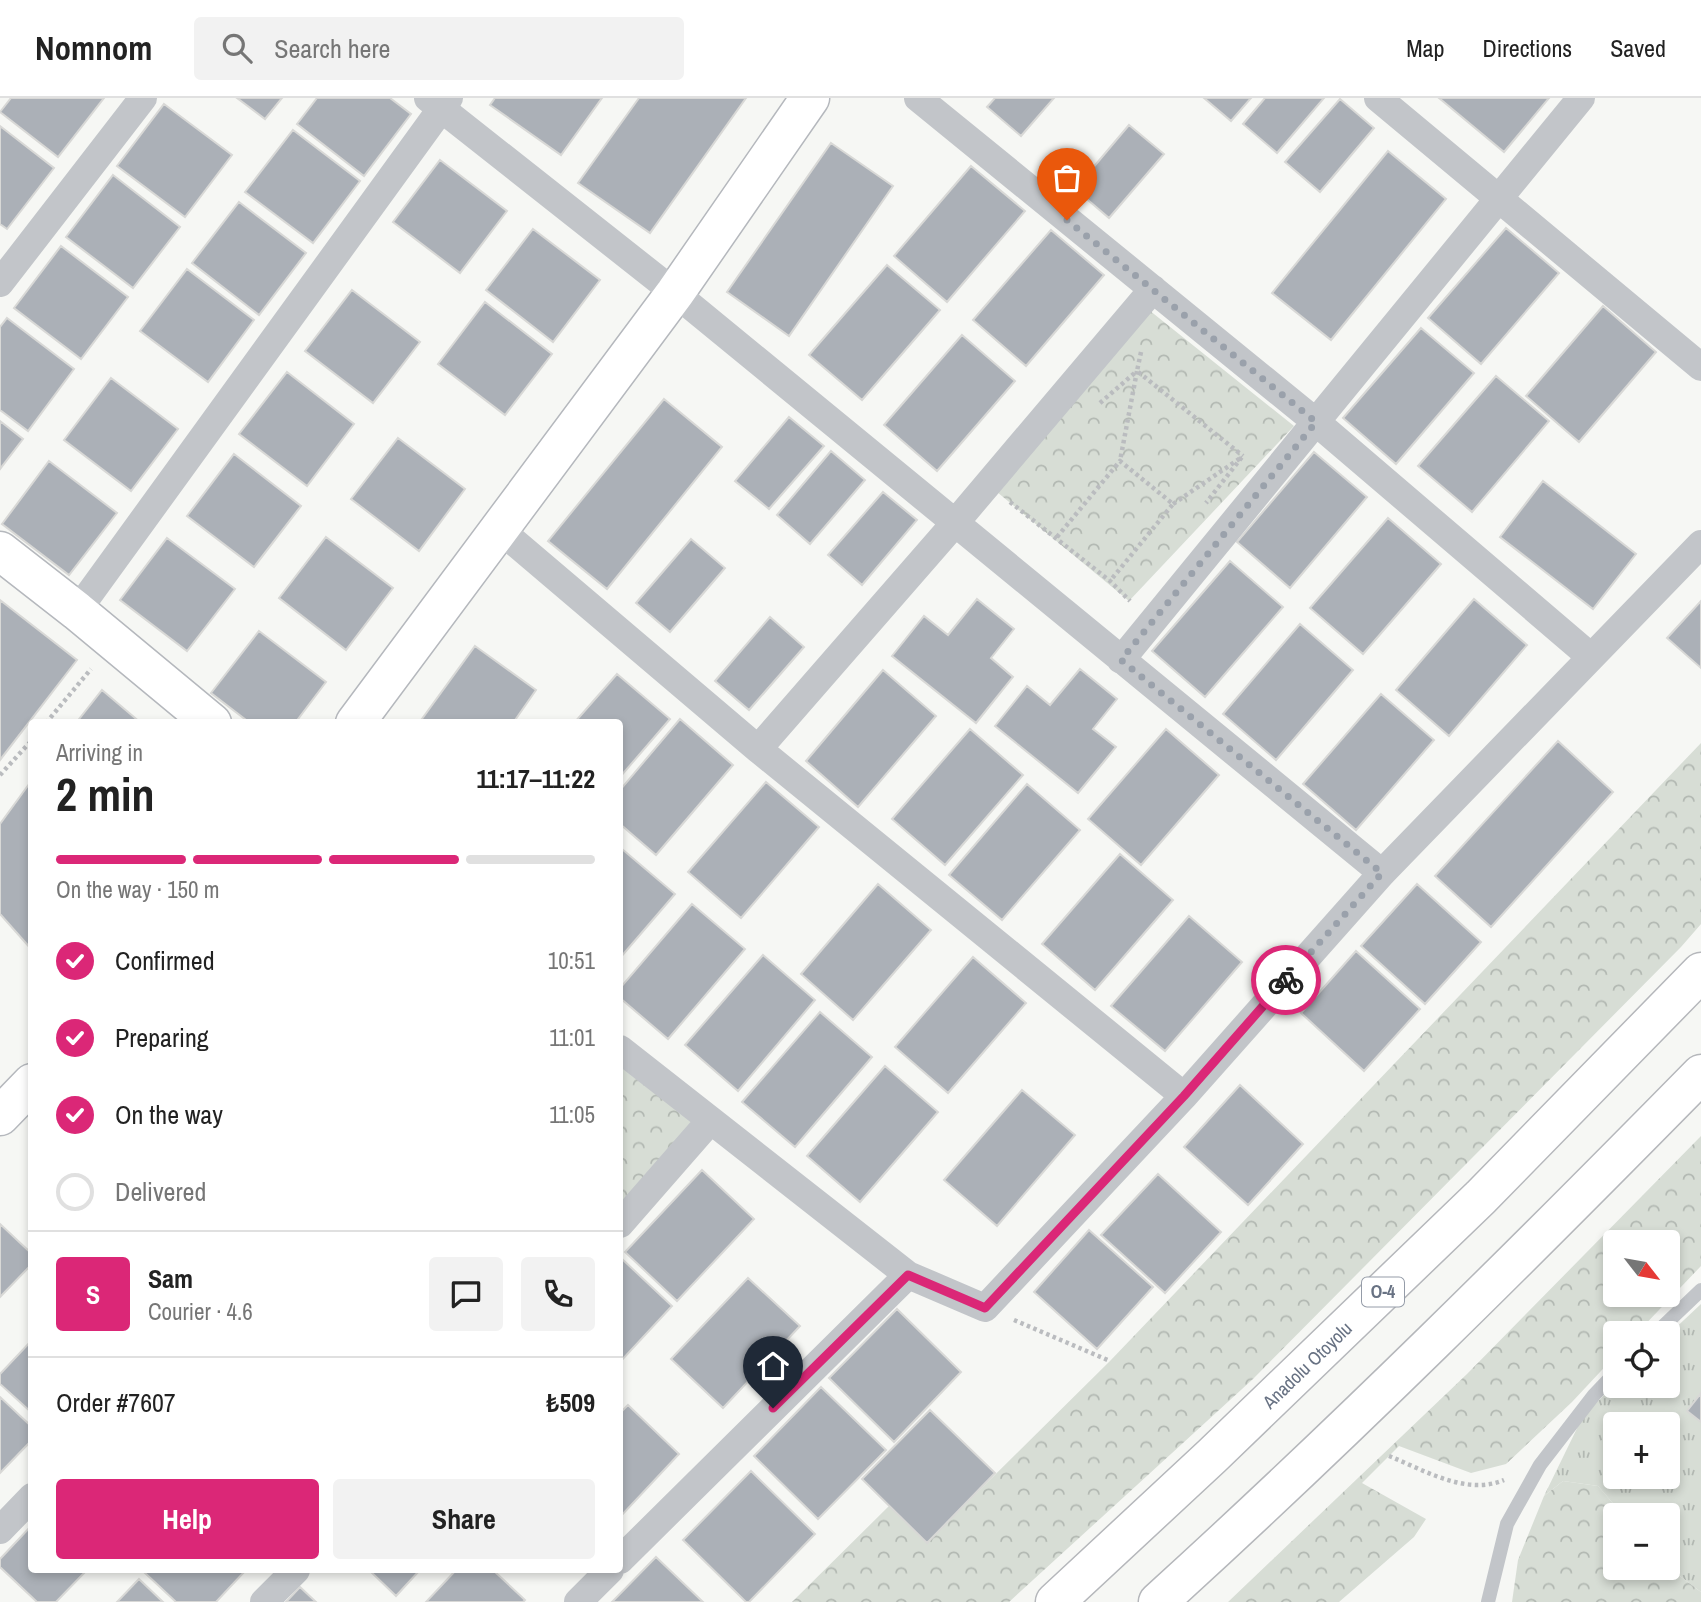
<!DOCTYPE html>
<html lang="en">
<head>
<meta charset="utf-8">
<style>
	body { margin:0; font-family:"Archivo Narrow",sans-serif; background:#f2f2f2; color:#222; height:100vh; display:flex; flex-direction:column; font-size:26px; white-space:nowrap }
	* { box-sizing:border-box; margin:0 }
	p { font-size:23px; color:#767676 }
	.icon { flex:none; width:38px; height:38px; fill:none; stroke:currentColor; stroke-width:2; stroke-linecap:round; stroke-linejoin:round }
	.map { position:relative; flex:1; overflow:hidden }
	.sheet { position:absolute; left:28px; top:621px; width:595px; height:854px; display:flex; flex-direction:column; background:#fff; border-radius:7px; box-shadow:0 4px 10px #0003 }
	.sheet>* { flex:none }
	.needle { width:46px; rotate:121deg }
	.fabs { position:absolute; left:1603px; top:1132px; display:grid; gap:14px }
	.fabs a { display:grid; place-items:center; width:77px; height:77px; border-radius:7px; background:#fff; box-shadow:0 4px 10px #0003; font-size:35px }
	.pin { position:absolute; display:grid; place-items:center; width:60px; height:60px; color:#fff; margin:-72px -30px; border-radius:50% 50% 50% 0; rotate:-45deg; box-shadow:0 0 7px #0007 }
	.pin .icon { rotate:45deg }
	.courier { position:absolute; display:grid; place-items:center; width:70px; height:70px; margin:-35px; border:5px solid #db2777; border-radius:50%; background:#fff; color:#222; box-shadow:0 2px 9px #0007 }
	.head em { font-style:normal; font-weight:700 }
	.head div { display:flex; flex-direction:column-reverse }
	.head { display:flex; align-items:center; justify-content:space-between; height:119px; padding:0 28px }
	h1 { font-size:46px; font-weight:700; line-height:52px }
	.bar { display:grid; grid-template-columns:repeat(4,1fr); gap:10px 7px; align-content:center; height:84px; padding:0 28px }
	.bar i { height:9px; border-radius:5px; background:#e0e0e0 }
	.bar .on { background:#db2777 }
	.bar p { grid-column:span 4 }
	.line { display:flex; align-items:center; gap:18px; padding:0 28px; border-top:2px solid #e0e0e0 }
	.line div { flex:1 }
	.round { display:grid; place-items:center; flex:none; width:74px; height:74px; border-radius:7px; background:#f2f2f2 }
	ol { padding:0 28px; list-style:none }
	li { display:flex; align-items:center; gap:21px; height:77px }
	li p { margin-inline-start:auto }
	li .icon { padding:7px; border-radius:50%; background:#db2777; color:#fff; stroke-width:4 }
	li:last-child { color:#767676 }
	li i { width:38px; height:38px; border:4px solid #e0e0e0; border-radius:50% }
	.cta { display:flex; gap:14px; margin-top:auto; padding:14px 28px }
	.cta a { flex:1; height:80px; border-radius:7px; background:#db2777; color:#fff; font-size:28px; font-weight:700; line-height:80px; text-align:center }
	.cta a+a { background:#f2f2f2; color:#222 }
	header { display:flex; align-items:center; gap:42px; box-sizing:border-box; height:98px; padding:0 35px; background:#fff; border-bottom:2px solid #e0e0e0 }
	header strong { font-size:33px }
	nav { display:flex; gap:38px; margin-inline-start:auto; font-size:24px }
	.search { width:490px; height:63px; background:#f2f2f2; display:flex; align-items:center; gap:18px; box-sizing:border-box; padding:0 24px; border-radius:7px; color:#767676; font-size:26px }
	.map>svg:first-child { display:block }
	.grass { fill:url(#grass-tufts); fill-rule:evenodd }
	.forest { fill:url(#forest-crowns); fill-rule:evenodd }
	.building { fill:#abb0b7; stroke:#d8d8d6; stroke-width:2 }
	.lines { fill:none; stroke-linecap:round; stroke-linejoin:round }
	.secondary-casing { stroke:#b5b8bd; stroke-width:41 }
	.highway-casing { stroke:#b5b7bb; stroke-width:41 }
	.path { stroke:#babcbf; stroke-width:4.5; stroke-dasharray:3.5 3.5; stroke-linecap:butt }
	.lane { stroke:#c2c5c9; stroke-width:14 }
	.street { stroke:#c2c5c9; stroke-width:28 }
	.secondary { stroke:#fff; stroke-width:38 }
	.highway { stroke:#fff; stroke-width:38 }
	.done { stroke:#9aa1ab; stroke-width:7; stroke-dasharray:0 12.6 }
	.route { stroke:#db2777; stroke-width:9 }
	.labels { text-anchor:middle; stroke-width:7; stroke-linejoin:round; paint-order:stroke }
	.shield { fill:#fff; stroke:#959ca8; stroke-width:2 }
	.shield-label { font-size:18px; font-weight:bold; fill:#687283 }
	.street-label { font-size:19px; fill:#687283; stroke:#fff }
</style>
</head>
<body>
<header>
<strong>Nomnom</strong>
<div class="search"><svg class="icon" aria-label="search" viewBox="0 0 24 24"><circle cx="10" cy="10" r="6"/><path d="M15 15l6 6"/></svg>Search here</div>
<nav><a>Map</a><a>Directions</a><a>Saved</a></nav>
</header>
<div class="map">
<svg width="1701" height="1504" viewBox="0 0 1701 1504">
	<defs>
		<pattern id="grass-tufts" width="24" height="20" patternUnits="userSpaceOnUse" patternTransform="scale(1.75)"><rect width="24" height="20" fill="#d7ddd5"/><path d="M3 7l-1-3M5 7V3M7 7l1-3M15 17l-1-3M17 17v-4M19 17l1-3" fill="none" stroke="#b2b8b2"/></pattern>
		<pattern id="forest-crowns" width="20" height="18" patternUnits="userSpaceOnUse" patternTransform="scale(1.75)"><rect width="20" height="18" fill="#d7ddd5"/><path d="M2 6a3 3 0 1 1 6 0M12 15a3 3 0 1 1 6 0" fill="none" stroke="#b2b8b2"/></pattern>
	</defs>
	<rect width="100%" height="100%" fill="#f6f7f4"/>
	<path class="grass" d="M1701 1206V1494L1668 1469V1418L1623 1417 1598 1388 1563 1383 1544 1398 1584 1316 1615 1287 1668 1288V1237ZM1615 1326H1668V1379H1615Z"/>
	<path class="forest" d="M1149 212 1294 328 1129 503 997 394Z
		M1701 645V826L1681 849 1253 1281 1009 1504H792L889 1408 927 1444 1110 1263Z
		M620 951 710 1023 620 1126Z
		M1701 1038V1168L1637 1235 1615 1236V1258L1572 1304 1506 1366 1471 1375 1399 1348 1362 1385 1426 1421 1414 1439 1339 1504H1228L1467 1276ZM1668 1144V1197H1615V1144Z
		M1563 1383 1598 1388 1623 1417 1615 1418V1470L1668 1469 1701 1494V1504H1512L1518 1462 1544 1398Z"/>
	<path class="building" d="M11 0H104L58 59 0 14Z
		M237 0H282L265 21Z
		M317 0H390L411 16 364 78 297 26Z
		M495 0H602L561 57 490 7Z
		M639 0H746L650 135 578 85Z
		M995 0H1054L1021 38 987 9Z
		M1204 0H1251L1231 23Z
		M1265 0H1324L1277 55 1243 26Z
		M1439 0H1549L1504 54Z
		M1340 1 1374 30 1320 94 1285 64Z
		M164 6 232 57 185 119 117 68Z
		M1129 27 1164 56 1109 120 1075 91Z
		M0 28 54 70 7 131 0 126Z
		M293 32 360 83 313 145 245 94Z
		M831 45 893 88 789 238 727 194Z
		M1388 53 1446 101 1331 242 1272 195Z
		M440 62 507 113 460 175 393 124Z
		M971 68 1025 113 947 204 894 158Z
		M113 77 180 129 133 190 66 139Z
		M239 104 306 155 259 217 192 165Z
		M1506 130 1559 175 1481 266 1428 220Z
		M533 131 600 182 553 244 486 192Z
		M1051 132 1104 177 1026 268 973 222Z
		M61 148 128 199 81 261 14 210Z
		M887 167 940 212 862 302 809 257Z
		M187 171 254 222 208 284 140 233Z
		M352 192 420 244 373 305 305 253Z
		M485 204 552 256 505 317 438 266Z
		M1603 208 1656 254 1579 344 1526 298Z
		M7 220 74 271 28 333 0 312V229Z
		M1421 230 1474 275 1396 366 1343 320Z
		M962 237 1015 283 937 373 884 327Z
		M287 274 354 326 307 388 239 336Z
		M1496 278 1549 323 1472 414 1418 368Z
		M111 280 178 331 131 393 64 342Z
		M664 301 722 349 607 491 548 443Z
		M789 319 824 348 769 411 735 383Z
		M0 323 23 341 0 371Z
		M398 340 465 391 419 453 351 401Z
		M831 353 865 382 810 446 777 417Z
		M1314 354 1367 399 1290 490 1237 444Z
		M234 356 301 408 254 469 187 418Z
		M49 363 117 415 69 477 2 426Z
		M1543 383 1636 456 1593 511 1500 439Z
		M883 394 917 422 862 487 828 457Z
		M1388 420 1441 466 1363 556 1310 510Z
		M326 439 393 490 346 552 279 500Z
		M167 440 235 491 187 553 120 502Z
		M691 441 725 470 670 534 636 505Z
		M1230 463 1283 509 1205 599 1152 553Z
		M977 501 1014 531 991 560 1013 579 976 625 892 558 924 518 948 537Z
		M1474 501 1527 547 1449 638 1396 592Z
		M0 502 77 562 0 662Z
		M1701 503V570L1667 540Z
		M770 519 804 549 749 612 715 583Z
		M1300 526 1353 572 1276 662 1223 616Z
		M259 533 326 584 295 625H250L211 595Z
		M475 548 536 592 513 625H419Z
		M1080 571 1117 601 1093 631 1116 649 1078 695 995 628 1027 588 1050 607Z
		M883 572 936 618 858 709 806 663Z
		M617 576 670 621 620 679V625H574Z
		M102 592 141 625H76Z
		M1381 596 1434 642 1356 732 1303 686Z
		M680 621 733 667 656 757 620 726V692Z
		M970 631 1023 677 945 767 892 721Z
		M1166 631 1219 677 1141 767 1088 721Z
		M1558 643 1613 694 1491 829 1435 778Z
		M32 682V852L0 816V726Z
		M766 684 819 729 741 820 688 774Z
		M1027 686 1080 732 1002 822 949 777Z
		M622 751 675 796 620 860V753Z
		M1120 756 1173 802 1095 892 1042 846Z
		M878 786 931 832 853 922 801 876Z
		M1417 786 1481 844 1425 906 1361 848Z
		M692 806 745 851 668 941 620 900V890Z
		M1189 818 1242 864 1165 953 1111 908Z
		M1356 853 1420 911 1364 973 1301 915Z
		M763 857 815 902 738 993 685 947Z
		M973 859 1026 905 948 995 895 949Z
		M820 914 872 959 795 1049 742 1004Z
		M885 968 938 1014 860 1104 807 1058Z
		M1240 987 1303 1046 1248 1107 1184 1049Z
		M1022 992 1075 1037 997 1128 944 1082Z
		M702 1072 754 1121 677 1203 625 1154Z
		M1158 1076 1221 1134 1165 1195 1101 1137Z
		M0 1126 32 1156V1166L0 1199Z
		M1089 1132 1153 1189 1097 1251 1034 1194Z
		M621 1160 672 1208 620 1264V1161Z
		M748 1180 800 1228 723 1310 671 1261Z
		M897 1211 961 1274 894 1344 829 1280Z
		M32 1242V1315L0 1286V1276Z
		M821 1289 886 1352 818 1421 754 1358Z
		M1701 1295V1324L1687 1313Z
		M0 1299 32 1329V1342L0 1375Z
		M628 1307 679 1356 620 1419V1315Z
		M930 1312 995 1375 927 1445 862 1381Z
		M751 1373 815 1436 749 1504H746L683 1442Z
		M32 1427V1472H87L56 1504H37L0 1469V1461Z
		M656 1459 703 1504H612Z
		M148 1472H246L216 1504H176L145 1475Z
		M369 1472H420L396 1498Z
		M456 1472H493L525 1502 523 1504H426Z
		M139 1481 163 1504H117Z
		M300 1489 316 1504H286Z"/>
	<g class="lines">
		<g class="secondary-casing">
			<path id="secondary" d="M0 453 77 513 212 625
				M355 625 675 195 810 0
				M0 1018 32 985"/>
		</g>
		<g class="highway-casing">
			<path id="highway" d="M1055 1504 1212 1358 1481 1099 1701 874
				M1158 1504C1345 1334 1524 1156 1701 976"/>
		</g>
		<path class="path" d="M1141 254 1137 273 1243 358
			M1100 305 1137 273 1120 363
			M1010 404 1110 483 1130 503
			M1173 406 1242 359 1206 405
			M1057 439 1120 363 1173 406 1110 483
			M46 625 91 571
			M0 677 32 642
			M1014 1222 1110 1263
			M1389 1358C1424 1372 1466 1398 1504 1382"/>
		<path class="lane" d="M1655 1236 1701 1192
			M1488 1504 1507 1426 1540 1367 1594 1297 1615 1275"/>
		<path class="street" d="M428 0 675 195 1382 775
			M918 0 1316 324 1591 559
			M1378 0 1701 269
			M0 185 143 0
			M499 431 758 651 1184 998
			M77 513 449 0
			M1121 562 1581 0
			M758 651 955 425 1153 191
			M620 951 908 1177 985 1210 1184 998 1382 775 1701 446
			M620 1126 710 1023
			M0 1432 32 1399
			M620 1462 908 1177
			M264 1504 296 1472
			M578 1504 610 1472"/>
		<use href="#secondary" class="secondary"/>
		<use href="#highway" class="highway"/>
	</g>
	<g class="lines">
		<path class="done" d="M1067 122 1316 324 1121 562 1382 775 1286 882"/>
		<path class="route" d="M773 1310 908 1177 985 1210 1184 998 1286 882"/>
	</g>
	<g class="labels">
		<rect class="shield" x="1362" y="1179.5" width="42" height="29" rx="5"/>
		<g class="shield-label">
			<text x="1383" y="1200">O-4</text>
		</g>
		<g class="street-label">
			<text transform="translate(1307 1267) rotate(-44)" y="7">Anadolu Otoyolu</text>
		</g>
	</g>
</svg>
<div class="fabs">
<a><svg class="needle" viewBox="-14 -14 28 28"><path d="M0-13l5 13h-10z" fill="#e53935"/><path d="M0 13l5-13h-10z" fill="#767676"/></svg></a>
<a><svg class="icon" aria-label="locate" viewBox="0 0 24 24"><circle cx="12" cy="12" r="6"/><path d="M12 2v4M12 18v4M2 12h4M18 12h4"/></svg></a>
<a>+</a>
<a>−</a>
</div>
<div class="pin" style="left:1067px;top:122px;background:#ea580c"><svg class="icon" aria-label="bag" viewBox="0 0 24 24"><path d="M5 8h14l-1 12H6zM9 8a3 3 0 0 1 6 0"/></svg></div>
<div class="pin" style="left:773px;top:1310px;background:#1f2937"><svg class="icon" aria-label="home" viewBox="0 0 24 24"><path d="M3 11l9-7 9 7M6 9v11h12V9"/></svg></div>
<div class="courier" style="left:1286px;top:882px"><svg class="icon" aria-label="bike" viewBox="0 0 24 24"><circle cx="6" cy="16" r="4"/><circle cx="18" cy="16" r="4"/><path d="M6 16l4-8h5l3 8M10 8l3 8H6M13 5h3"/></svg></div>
<section class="sheet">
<div class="head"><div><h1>2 min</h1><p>Arriving in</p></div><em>11:17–11:22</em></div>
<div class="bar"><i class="on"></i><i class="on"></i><i class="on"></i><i></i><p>On the way · 150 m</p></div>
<ol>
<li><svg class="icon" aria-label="check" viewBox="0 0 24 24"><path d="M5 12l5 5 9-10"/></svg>Confirmed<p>10:51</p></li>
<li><svg class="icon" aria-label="check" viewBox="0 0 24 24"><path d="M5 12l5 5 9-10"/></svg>Preparing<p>11:01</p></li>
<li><svg class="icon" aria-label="check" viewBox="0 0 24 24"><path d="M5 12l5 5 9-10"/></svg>On the way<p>11:05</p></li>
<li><i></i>Delivered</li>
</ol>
<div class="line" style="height:126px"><b class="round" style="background:#db2777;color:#fff">S</b><div><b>Sam</b><p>Courier · 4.6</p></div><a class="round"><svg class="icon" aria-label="chat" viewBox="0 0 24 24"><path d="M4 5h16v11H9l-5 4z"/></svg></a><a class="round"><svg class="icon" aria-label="phone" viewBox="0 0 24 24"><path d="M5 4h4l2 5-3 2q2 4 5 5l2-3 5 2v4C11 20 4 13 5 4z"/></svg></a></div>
<div class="line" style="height:91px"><div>Order #7607</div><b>₺509</b></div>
<div class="cta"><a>Help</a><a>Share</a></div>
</section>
</div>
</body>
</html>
